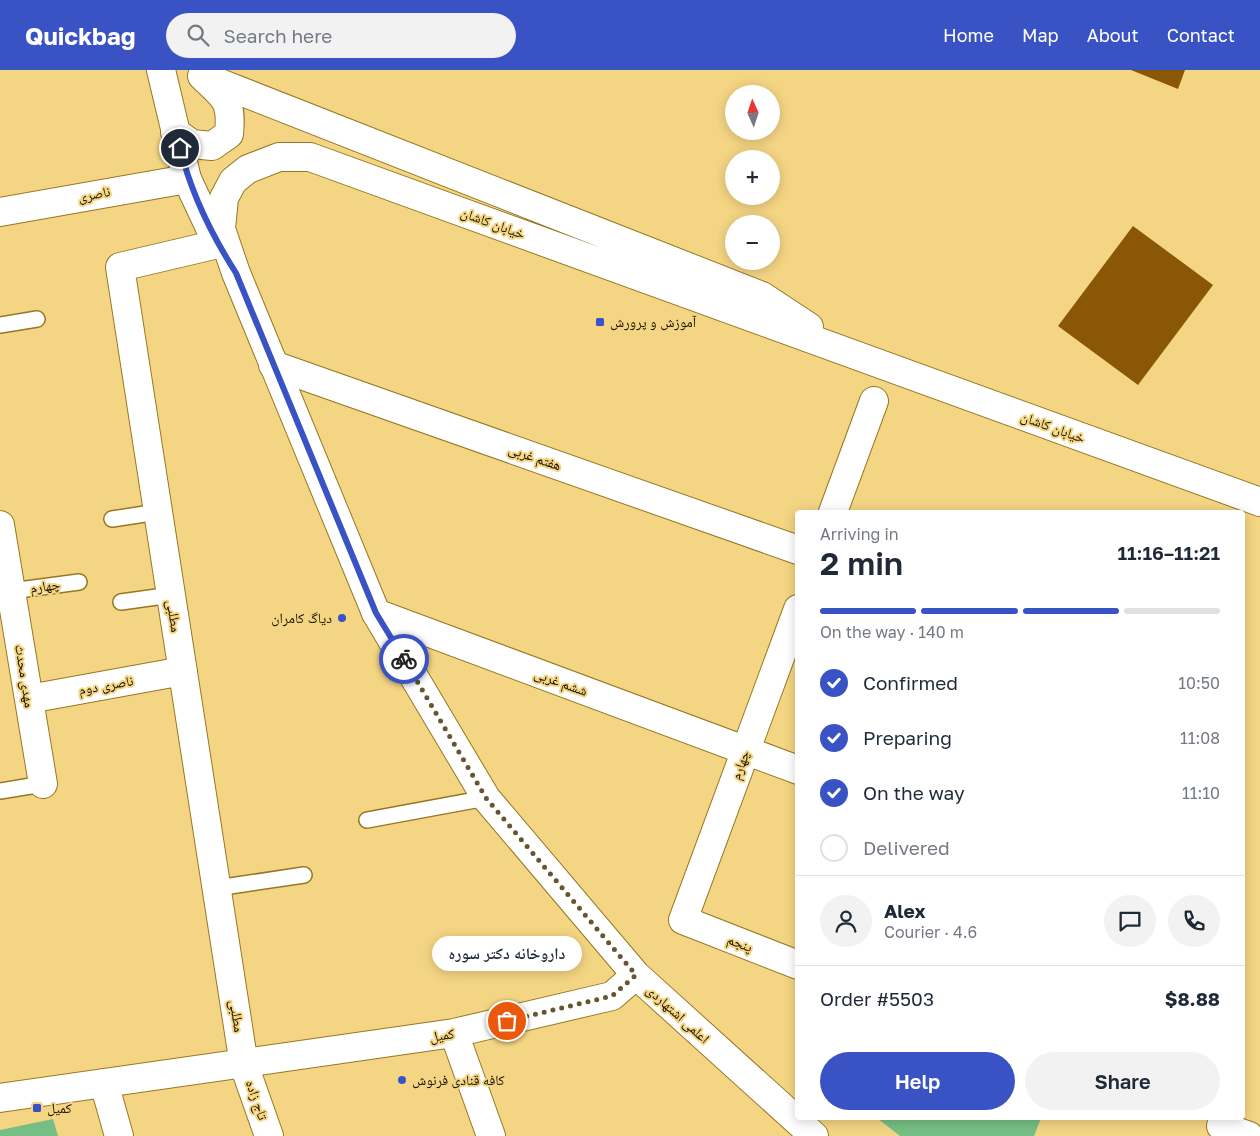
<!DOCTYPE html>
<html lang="en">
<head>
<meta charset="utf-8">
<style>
	body { margin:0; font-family:"Golos Text","Noto Naskh Arabic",sans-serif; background:#f2f2f3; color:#1f2937; height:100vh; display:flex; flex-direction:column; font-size:19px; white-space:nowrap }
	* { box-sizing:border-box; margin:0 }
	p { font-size:16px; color:#747a83 }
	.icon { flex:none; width:28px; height:28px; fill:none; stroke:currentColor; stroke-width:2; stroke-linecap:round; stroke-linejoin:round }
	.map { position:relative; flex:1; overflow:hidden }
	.details { position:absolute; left:795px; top:440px; width:450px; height:610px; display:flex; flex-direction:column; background:#fff; border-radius:5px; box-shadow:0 2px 12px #0003 }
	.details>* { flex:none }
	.needle { width:32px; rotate:357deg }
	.buttons { position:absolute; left:725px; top:15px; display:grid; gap:10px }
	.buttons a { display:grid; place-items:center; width:55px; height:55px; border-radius:50%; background:#fff; box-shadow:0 2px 12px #0003; font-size:25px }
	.pin { position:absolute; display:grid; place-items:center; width:42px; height:42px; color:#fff; margin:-21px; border:2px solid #fff; border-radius:50%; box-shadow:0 1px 5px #0007 }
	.courier { position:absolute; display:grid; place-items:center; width:50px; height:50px; margin:-25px; border:4px solid #3953c5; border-radius:50%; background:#fff; color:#222; box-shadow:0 1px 6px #0007 }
	.bubble { position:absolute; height:35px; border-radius:18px; background:#fff; box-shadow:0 2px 12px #0003; font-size:16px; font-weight:600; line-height:35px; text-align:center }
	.summary em { font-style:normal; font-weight:600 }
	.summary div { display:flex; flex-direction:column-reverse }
	.summary { display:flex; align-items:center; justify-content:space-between; height:85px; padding:0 25px }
	h1 { font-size:32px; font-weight:600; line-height:38px }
	.bar { display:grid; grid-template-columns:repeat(4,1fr); gap:8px 5px; align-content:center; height:60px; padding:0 25px }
	.bar i { height:6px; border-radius:4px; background:#e0e1e3 }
	.bar .selected { background:#3953c5 }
	.bar p { grid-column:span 4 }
	.line { display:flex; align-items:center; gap:12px; padding:0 25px; border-top:1px solid #e0e1e3 }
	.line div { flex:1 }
	.round { display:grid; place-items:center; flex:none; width:52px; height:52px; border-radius:26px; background:#f2f2f3 }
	ol { padding:0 25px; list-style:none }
	li { display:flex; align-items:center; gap:15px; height:55px }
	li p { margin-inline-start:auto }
	li .icon { padding:5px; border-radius:50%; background:#3953c5; color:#fff; stroke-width:4 }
	li:last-child { color:#747a83 }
	li i { width:28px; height:28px; border:2px solid #e0e1e3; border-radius:50% }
	.primary-button { display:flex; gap:10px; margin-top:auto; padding:10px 25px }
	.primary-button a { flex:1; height:58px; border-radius:30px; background:#3953c5; color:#fff; font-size:20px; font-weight:600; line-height:58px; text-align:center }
	.primary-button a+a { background:#f2f2f3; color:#1f2937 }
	header { display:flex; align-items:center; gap:30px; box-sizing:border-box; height:70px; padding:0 25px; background:#3953c5; color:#fff }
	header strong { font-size:24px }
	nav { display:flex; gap:28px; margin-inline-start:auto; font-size:18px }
	.search { width:350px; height:45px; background:#f2f2f3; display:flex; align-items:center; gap:12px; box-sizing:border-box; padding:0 18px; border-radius:28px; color:#747a83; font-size:19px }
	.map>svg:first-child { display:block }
	.green { fill:#76bf84 }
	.building { fill:#8a5707 }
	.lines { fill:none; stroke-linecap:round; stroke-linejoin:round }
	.lane-casing { stroke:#967822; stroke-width:18 }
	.street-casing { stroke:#967822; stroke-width:30 }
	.secondary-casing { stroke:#967822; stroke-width:30 }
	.lane { stroke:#fff; stroke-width:15 }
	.street { stroke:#fff; stroke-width:28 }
	.secondary { stroke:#fff; stroke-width:28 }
	.done { stroke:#66562e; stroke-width:5; stroke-dasharray:0 9 }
	.route { stroke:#3953c5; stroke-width:6 }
	.poi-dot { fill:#3953c5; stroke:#f4d583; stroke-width:2 }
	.labels { text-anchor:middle; stroke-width:4; stroke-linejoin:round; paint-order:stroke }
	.street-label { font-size:14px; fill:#1a1100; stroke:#f4d583 }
	.poi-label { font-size:14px; fill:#1a1100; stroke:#f4d583; text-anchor:start }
</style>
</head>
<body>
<header>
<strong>Quickbag</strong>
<div class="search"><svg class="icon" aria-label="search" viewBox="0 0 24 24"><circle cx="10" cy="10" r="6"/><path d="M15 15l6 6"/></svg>Search here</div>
<nav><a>Home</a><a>Map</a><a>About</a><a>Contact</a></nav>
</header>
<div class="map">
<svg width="1260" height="1066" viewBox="0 0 1260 1066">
	<rect width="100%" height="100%" fill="#f4d583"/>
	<path class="green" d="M877 1048H1041L1034 1066H900Z
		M53 1049 58 1066H0V1060Z"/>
	<path class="building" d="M1131 0H1185L1178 19Z
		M1133 156 1213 215 1138 315 1058 256Z"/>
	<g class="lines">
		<g class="lane-casing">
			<path id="lane" d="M0 255 37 249
				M112 449 158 442
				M11 521 79 512
				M121 532 171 525
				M0 721 43 714
				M367 750 486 728
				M217 818 304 805"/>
		</g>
		<g class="street-casing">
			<path id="street" d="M0 142 187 109
				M218 174 120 197 244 995 269 1066
				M273 295 798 480
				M833 442 874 331
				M0 455 43 714
				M798 539 683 850 798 895
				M376 543 798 700
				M29 629 183 601
				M104 1013 119 1066
				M1221 1056 1249 1066"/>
		</g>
		<g class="secondary-casing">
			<path id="secondary" d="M161 0 187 109 218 175
				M202 6 762 226 809 257
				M175 62 192 74 212 76 229 64C232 33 227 29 205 9
				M454 963 491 1066
				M0 1028 454 963 612 926 636 905
				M814 1066 636 905 486 728 376 543 236 203 221 159 224 128 233 111 248 99 279 87H310L1260 432"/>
		</g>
		<use href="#lane" class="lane"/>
		<use href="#street" class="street"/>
		<use href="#secondary" class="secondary"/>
	</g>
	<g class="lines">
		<path class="done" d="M404 589 486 728 636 905 612 926 507 951"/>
		<path class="route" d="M180 78C191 123 211 164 236 203L376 543 404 589"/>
	</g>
	<g class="poi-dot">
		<rect x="595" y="247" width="10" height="10" rx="2.5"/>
		<circle cx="342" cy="548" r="5"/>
		<circle cx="402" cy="1010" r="5"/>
		<rect x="32" y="1033" width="10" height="10" rx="2.5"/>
	</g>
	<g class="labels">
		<g class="street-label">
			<text transform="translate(94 124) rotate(-11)" y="5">ناصری</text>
			<text transform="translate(493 153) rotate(20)" y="5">خیابان کاشان</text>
			<text transform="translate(1053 357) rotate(20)" y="5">خیابان کاشان</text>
			<text transform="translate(535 387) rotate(19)" y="5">هفتم غربی</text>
			<text transform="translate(45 516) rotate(-8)" y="5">چهارم</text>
			<text transform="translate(174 546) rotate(81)" y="5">مطلبی</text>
			<text transform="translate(25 606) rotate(81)" y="5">مهدی محدث</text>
			<text transform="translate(561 612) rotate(20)" y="5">ششم غربی</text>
			<text transform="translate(106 615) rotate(-10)" y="5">ناصری دوم</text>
			<text transform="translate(740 695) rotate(-70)" y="5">چهارم</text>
			<text transform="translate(740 873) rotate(21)" y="5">پنجم</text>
			<text transform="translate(678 944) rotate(42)" y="5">اعلمی اشتهاردی</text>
			<text transform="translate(237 946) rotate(81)" y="5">مطلبی</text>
			<text transform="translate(442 965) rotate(-9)" y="5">کمیل</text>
			<text transform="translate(257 1030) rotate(71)" y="5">تاج زاده</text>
		</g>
		<g class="poi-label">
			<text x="610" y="257">آموزش و پرورش</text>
			<text x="332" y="553" text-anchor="end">دیاگ کامران</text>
			<text x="412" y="1015">کافه قنادی فرنوش</text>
			<text x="47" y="1043">کمیل</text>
		</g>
	</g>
</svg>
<div class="buttons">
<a><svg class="needle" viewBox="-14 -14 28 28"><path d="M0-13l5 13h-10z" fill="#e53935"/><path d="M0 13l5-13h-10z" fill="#747a83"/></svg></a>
<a>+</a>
<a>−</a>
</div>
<div class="pin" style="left:507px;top:951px;background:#ea580c"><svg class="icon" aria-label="bag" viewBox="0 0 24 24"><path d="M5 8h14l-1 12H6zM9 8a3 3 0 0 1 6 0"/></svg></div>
<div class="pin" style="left:180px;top:78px;background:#1f2937"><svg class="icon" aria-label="home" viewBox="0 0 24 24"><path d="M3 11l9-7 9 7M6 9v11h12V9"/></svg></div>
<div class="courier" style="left:404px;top:589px"><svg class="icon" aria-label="bike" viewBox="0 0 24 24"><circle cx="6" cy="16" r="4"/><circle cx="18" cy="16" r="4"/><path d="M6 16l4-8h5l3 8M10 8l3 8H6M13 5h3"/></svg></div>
<div class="bubble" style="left:432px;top:866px;width:150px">داروخانه دکتر سوره</div>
<section class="details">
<div class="summary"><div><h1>2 min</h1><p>Arriving in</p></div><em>11:16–11:21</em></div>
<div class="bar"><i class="selected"></i><i class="selected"></i><i class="selected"></i><i></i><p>On the way · 140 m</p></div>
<ol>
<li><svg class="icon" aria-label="check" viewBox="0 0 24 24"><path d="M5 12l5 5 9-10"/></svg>Confirmed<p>10:50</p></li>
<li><svg class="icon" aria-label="check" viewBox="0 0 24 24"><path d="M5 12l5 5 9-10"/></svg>Preparing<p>11:08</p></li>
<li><svg class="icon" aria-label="check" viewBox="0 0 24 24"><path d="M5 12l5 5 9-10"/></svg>On the way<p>11:10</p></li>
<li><i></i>Delivered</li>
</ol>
<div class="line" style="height:90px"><a class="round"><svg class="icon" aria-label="person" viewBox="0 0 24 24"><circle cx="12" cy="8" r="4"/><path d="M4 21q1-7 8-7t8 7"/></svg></a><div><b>Alex</b><p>Courier · 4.6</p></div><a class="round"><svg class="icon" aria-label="chat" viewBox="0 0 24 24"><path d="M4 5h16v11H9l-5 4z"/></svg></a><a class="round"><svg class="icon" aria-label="phone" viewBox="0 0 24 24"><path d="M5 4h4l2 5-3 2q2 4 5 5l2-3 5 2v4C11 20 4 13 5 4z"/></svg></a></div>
<div class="line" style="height:65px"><div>Order #5503</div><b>$8.88</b></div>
<div class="primary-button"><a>Help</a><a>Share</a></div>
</section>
</div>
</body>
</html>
